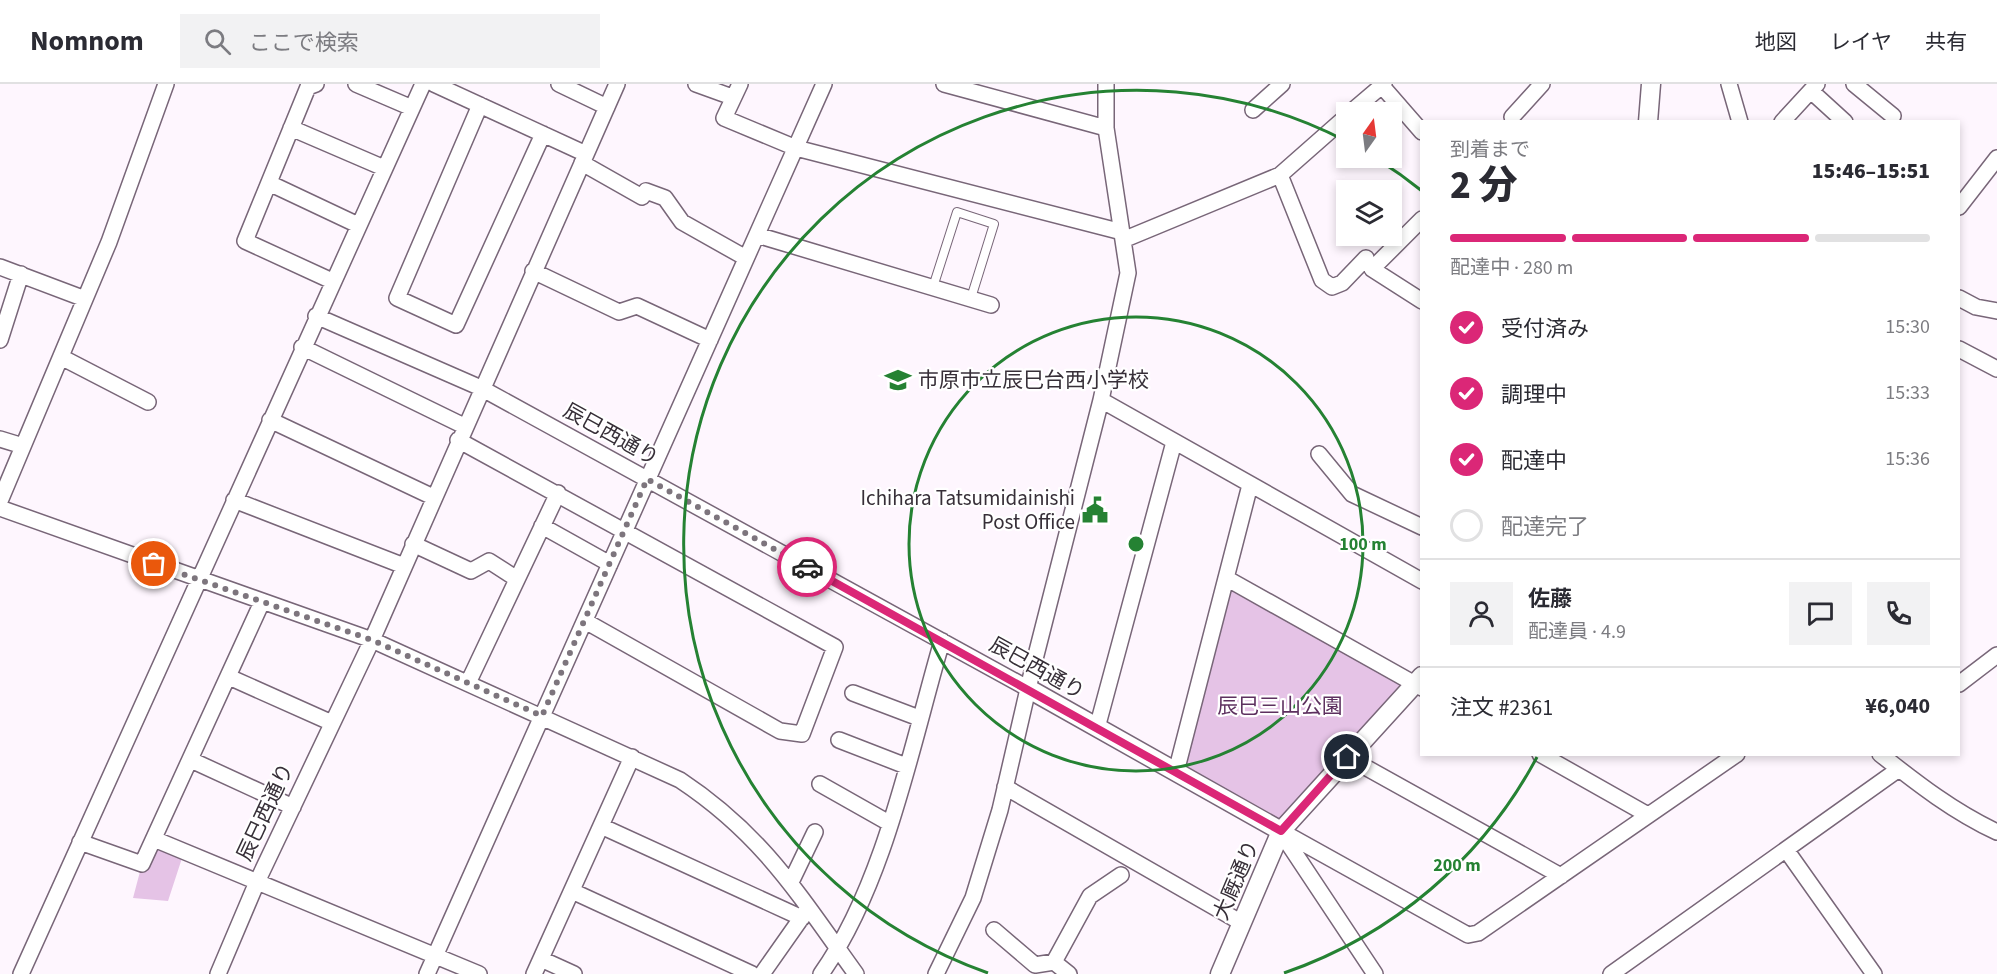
<!DOCTYPE html>
<html lang="ja">
<head>
<meta charset="utf-8">
<style>
	body { margin:0; font-family:"Source Sans 3","Noto Sans JP",sans-serif; background:#f2f2f3; color:#2b2b33; height:100vh; display:flex; flex-direction:column; font-size:22px; white-space:nowrap }
	* { box-sizing:border-box; margin:0 }
	p { font-size:20px; color:#7c7c81 }
	.icon { flex:none; width:33px; height:33px; fill:none; stroke:currentColor; stroke-width:2; stroke-linecap:round; stroke-linejoin:round }
	.map { position:relative; flex:1; overflow:hidden }
	.sheet { position:absolute; left:1420px; top:36px; width:540px; height:636px; display:flex; flex-direction:column; background:#fff; border-radius:0px; box-shadow:0 3px 9px #0003 }
	.sheet>* { flex:none }
	.needle { width:39px; rotate:14deg }
	.tools { position:absolute; left:1336px; top:18px; display:grid; gap:12px }
	.tools a { display:grid; place-items:center; width:66px; height:66px; border-radius:0px; background:#fff; box-shadow:0 3px 9px #0003; font-size:30px }
	.pin { position:absolute; display:grid; place-items:center; width:51px; height:51px; color:#fff; margin:-26px; border:3px solid #fff; border-radius:50%; box-shadow:0 2px 6px #0007 }
	.courier { position:absolute; display:grid; place-items:center; width:60px; height:60px; margin:-30px; border:4px solid #db2777; border-radius:50%; background:#fff; color:#222; box-shadow:0 2px 8px #0007 }
	.headline em { font-style:normal; font-weight:800 }
	.headline div { display:flex; flex-direction:column-reverse }
	.headline { display:flex; align-items:center; justify-content:space-between; height:102px; padding:0 30px }
	h1 { font-size:39px; font-weight:800; line-height:45px }
	.bar { display:grid; grid-template-columns:repeat(4,1fr); gap:9px 6px; align-content:center; height:72px; padding:0 30px }
	.bar i { height:8px; border-radius:4px; background:#e1e1e2 }
	.bar .active { background:#db2777 }
	.bar p { grid-column:span 4 }
	.line { display:flex; align-items:center; gap:15px; padding:0 30px; border-top:2px solid #e1e1e2 }
	.line div { flex:1 }
	.round { display:grid; place-items:center; flex:none; width:63px; height:63px; border-radius:0px; background:#f2f2f3 }
	ol { padding:0 30px; list-style:none }
	li { display:flex; align-items:center; gap:18px; height:66px }
	li p { margin-inline-start:auto }
	li .icon { padding:6px; border-radius:50%; background:#db2777; color:#fff; stroke-width:4 }
	li:last-child { color:#7c7c81 }
	li i { width:33px; height:33px; border:3px solid #e1e1e2; border-radius:50% }
	header { display:flex; align-items:center; gap:36px; box-sizing:border-box; height:84px; padding:0 30px; background:#fff; border-bottom:2px solid #e1e1e2 }
	header strong { font-size:28px }
	nav { display:flex; gap:33px; margin-inline-start:auto; font-size:21px }
	.search { width:420px; height:54px; background:#f2f2f3; display:flex; align-items:center; gap:15px; box-sizing:border-box; padding:0 21px; border-radius:0px; color:#7c7c81; font-size:22px }
	.map>svg:first-child { display:block }
	.green { fill:#e5c3e6 }
	.lines { fill:none; stroke-linecap:round; stroke-linejoin:round }
	.service-casing { stroke:#786678; stroke-width:10 }
	.minor-casing { stroke:#786678; stroke-width:18 }
	.tertiary-casing { stroke:#786678; stroke-width:21 }
	.service { stroke:#fff; stroke-width:8 }
	.minor { stroke:#fff; stroke-width:15 }
	.tertiary { stroke:#fff; stroke-width:18 }
	.done { stroke:#7d757d; stroke-width:6; stroke-dasharray:0 10.8 }
	.route { stroke:#db2777; stroke-width:8 }
	.ring { fill:none; stroke:#258233; stroke-width:3 }
	.labels { text-anchor:middle; stroke-width:4.5; stroke-linejoin:round; paint-order:stroke }
	.poi-label { font-size:21px; fill:#372f38; stroke:#fff; text-anchor:start }
	.street-label { font-size:21px; fill:#372f38; stroke:#fff }
	.park-label { font-size:21px; fill:#5d305f; stroke:#fff }
	.centre { fill:#258233; stroke:#fff; stroke-width:3 }
	.ring-label { font-size:18px; text-anchor:middle; font-weight:bold; fill:#258233; stroke:#fff; stroke-width:4.5; stroke-linejoin:round; paint-order:stroke }
</style>
</head>
<body>
<header>
<strong>Nomnom</strong>
<div class="search"><svg class="icon" aria-label="search" viewBox="0 0 24 24"><circle cx="10" cy="10" r="6"/><path d="M15 15l6 6"/></svg>ここで検索</div>
<nav><a>地図</a><a>レイヤ</a><a>共有</a></nav>
</header>
<div class="map">
<svg width="1997" height="890" viewBox="0 0 1997 890">
	<rect width="100%" height="100%" fill="#fef6fe"/>
	<path class="green" d="M1226 494 1414 600 1281 747 1176 688Z
		M154 755 184 768 168 817 133 814 142 780Z"/>
	<g class="lines">
		<g class="service-casing">
			<path id="service" d="M933 203 957 128 994 140 971 214"/>
		</g>
		<g class="minor-casing">
			<path id="minor" d="M316 0 308 3 245 157 332 197
				M356 0 412 24
				M434 0 586 70
				M559 0 607 23
				M696 0 732 13
				M740 0 724 34 796 64 1122 148
				M944 0 1106 44
				M1729 0 1740 38
				M1854 0 1893 32
				M1382 2 1422 48
				M1811 7 1845 38
				M480 21 397 214 456 241 543 50
				M1253 26 1282 0
				M1351 28 1384 0
				M1512 33 1542 0
				M1782 38 1817 0
				M291 44 384 84
				M582 79 642 113 646 107 665 114 682 138 746 174
				M1280 91 1322 196 1332 203 1342 199 1366 174
				M269 99 358 141
				M1959 123 1997 74
				M1422 135 1372 185 1422 217
				M757 151 991 221
				M1123 156 1280 91 1347 32
				M0 183 85 215
				M533 187 619 228 637 222 710 256
				M1959 214 1976 223 1997 227
				M316 232 481 304 1029 605
				M0 256 21 190
				M302 263 464 342
				M1959 265 1997 285
				M61 273 148 318
				M1101 316 1422 497
				M270 336 433 413
				M0 355 23 362
				M458 356 835 563 802 650 780 647 585 537
				M1319 370 1352 410 1422 443
				M234 416 404 482
				M0 417 109 158 166 0
				M0 424 372 556 680 696C763 751 799 811 856 890
				M542 442 610 480
				M413 460 471 487 489 477 517 495
				M1226 494 1422 604
				M229 593 332 639
				M468 599 558 409
				M1959 600 1997 571
				M853 609 919 634
				M1097 644 1174 358
				M839 656 906 682
				M1540 670 1648 731
				M1880 670C1918 700 1954 728 1997 748
				M1347 673 1561 792
				M191 676 293 723
				M1176 688 1250 401
				M820 700 889 739
				M1005 703 1242 839
				M601 742 802 834
				M1281 747 1468 851 1478 849 1737 670
				M1282 750 1375 890
				M154 755 479 890
				M80 758 142 780 262 518
				M1787 767 1874 890
				M791 798 815 748
				M572 807 752 890
				M994 846 1035 881 1054 878 1069 890
				M541 875 574 890
				M1054 878 1090 812 1121 791
				M21 890 423 0
				M218 890 257 798 372 556 617 0
				M427 890 824 0
				M534 890 632 673
				M762 890 807 826
				M821 890C885 800 911 663 942 557
				M936 890 973 814 1000 726 1034 579 1101 316 1128 189 1106 44V0
				M1611 890 1899 685"/>
		</g>
		<g class="tertiary-casing">
			<path id="tertiary" d="M1648 38 1651 0
				M1029 605 1281 747
				M1220 890 1281 747 1422 592"/>
		</g>
		<use href="#service" class="service"/>
		<use href="#minor" class="minor"/>
		<use href="#tertiary" class="tertiary"/>
	</g>
	<g class="lines">
		<path class="done" d="M154 480 372 556 542 632 647 395 807 483"/>
		<path class="route" d="M807 483 1281 747 1347 673"/>
	</g>
	<g class="ring">
		<circle cx="1136" cy="460" r="227"/>
		<path d="M1537 673A454 454 0 0 1 1284 889M988 889A454 454 0 1 1 1346 57M1377 75A454 454 0 0 1 1422 107"/>
	</g>
	<defs>
		<g id="school-bare" transform="scale(2.07)"><path d="M0-5L7-2L0 1L-7-2ZM-4 1L0 2.5L4 1V4Q0 6-4 4Z" fill="#258233" stroke="#fff" stroke-width="2.5" paint-order="stroke"/></g>
		<g id="civic-bare" transform="scale(2.07)"><path d="M-.6-6.5H3V-4.5H.6V-3L4-1V1h2V6H-6V1h2V-1L-.6-3ZM-1.2 2.5V6h2.4V2.5Z" fill="#258233" stroke="#fff" stroke-width="2.5" paint-order="stroke"/></g>
	</defs>
	<g fill-rule="evenodd">
		<use href="#school-bare" x="898" y="296"/>
		<use href="#civic-bare" x="1095" y="426"/>
	</g>
	<g class="labels">
		<g class="poi-label">
			<text x="918" y="303">市原市立辰巳台西小学校</text>
			<text x="1075" y="421" text-anchor="end">Ichihara Tatsumidainishi<tspan x="1075" dy="24">Post Office</tspan></text>
		</g>
		<g class="street-label">
			<text transform="translate(611 350) rotate(29)" y="7">辰巳西通り</text>
			<text transform="translate(1037 584) rotate(29)" y="7">辰巳西通り</text>
			<text transform="translate(265 728) rotate(-65)" y="7">辰巳西通り</text>
			<text transform="translate(1236 796) rotate(-67)" y="7">大厩通り</text>
		</g>
		<g class="park-label">
			<text x="1280" y="629">辰巳三山公園</text>
		</g>
	</g>
	<circle cx="1136" cy="460" r="9" class="centre"/>
	<g class="ring-label">
		<text x="1363" y="466">100 m</text>
		<text x="1457" y="787">200 m</text>
	</g>
</svg>
<div class="tools">
<a><svg class="needle" viewBox="-14 -14 28 28"><path d="M0-13l5 13h-10z" fill="#e53935"/><path d="M0 13l5-13h-10z" fill="#7c7c81"/></svg></a>
<a><svg class="icon" aria-label="layers" viewBox="0 0 24 24"><path d="M12 4l9 5-9 5-9-5zM3 14l9 5 9-5"/></svg></a>
</div>
<div class="pin" style="left:154px;top:480px;background:#ea580c"><svg class="icon" aria-label="bag" viewBox="0 0 24 24"><path d="M5 8h14l-1 12H6zM9 8a3 3 0 0 1 6 0"/></svg></div>
<div class="pin" style="left:1347px;top:673px;background:#1f2937"><svg class="icon" aria-label="home" viewBox="0 0 24 24"><path d="M3 11l9-7 9 7M6 9v11h12V9"/></svg></div>
<div class="courier" style="left:807px;top:483px"><svg class="icon" aria-label="car" viewBox="0 0 24 24"><path d="M5 17H2v-5l4-1 3-4h7l3 4 3 1v5h-3M9 17h6M6 11h13"/><circle cx="7" cy="17" r="2"/><circle cx="17" cy="17" r="2"/></svg></div>
<section class="sheet">
<div class="headline"><div><h1>2 分</h1><p>到着まで</p></div><em>15:46–15:51</em></div>
<div class="bar"><i class="active"></i><i class="active"></i><i class="active"></i><i></i><p>配達中 · 280 m</p></div>
<ol>
<li><svg class="icon" aria-label="check" viewBox="0 0 24 24"><path d="M5 12l5 5 9-10"/></svg>受付済み<p>15:30</p></li>
<li><svg class="icon" aria-label="check" viewBox="0 0 24 24"><path d="M5 12l5 5 9-10"/></svg>調理中<p>15:33</p></li>
<li><svg class="icon" aria-label="check" viewBox="0 0 24 24"><path d="M5 12l5 5 9-10"/></svg>配達中<p>15:36</p></li>
<li><i></i>配達完了</li>
</ol>
<div class="line" style="height:108px"><a class="round"><svg class="icon" aria-label="person" viewBox="0 0 24 24"><circle cx="12" cy="8" r="4"/><path d="M4 21q1-7 8-7t8 7"/></svg></a><div><b>佐藤</b><p>配達員 · 4.9</p></div><a class="round"><svg class="icon" aria-label="chat" viewBox="0 0 24 24"><path d="M4 5h16v11H9l-5 4z"/></svg></a><a class="round"><svg class="icon" aria-label="phone" viewBox="0 0 24 24"><path d="M5 4h4l2 5-3 2q2 4 5 5l2-3 5 2v4C11 20 4 13 5 4z"/></svg></a></div>
<div class="line" style="height:78px"><div>注文 #2361</div><b>¥6,040</b></div>
</section>
</div>
</body>
</html>
